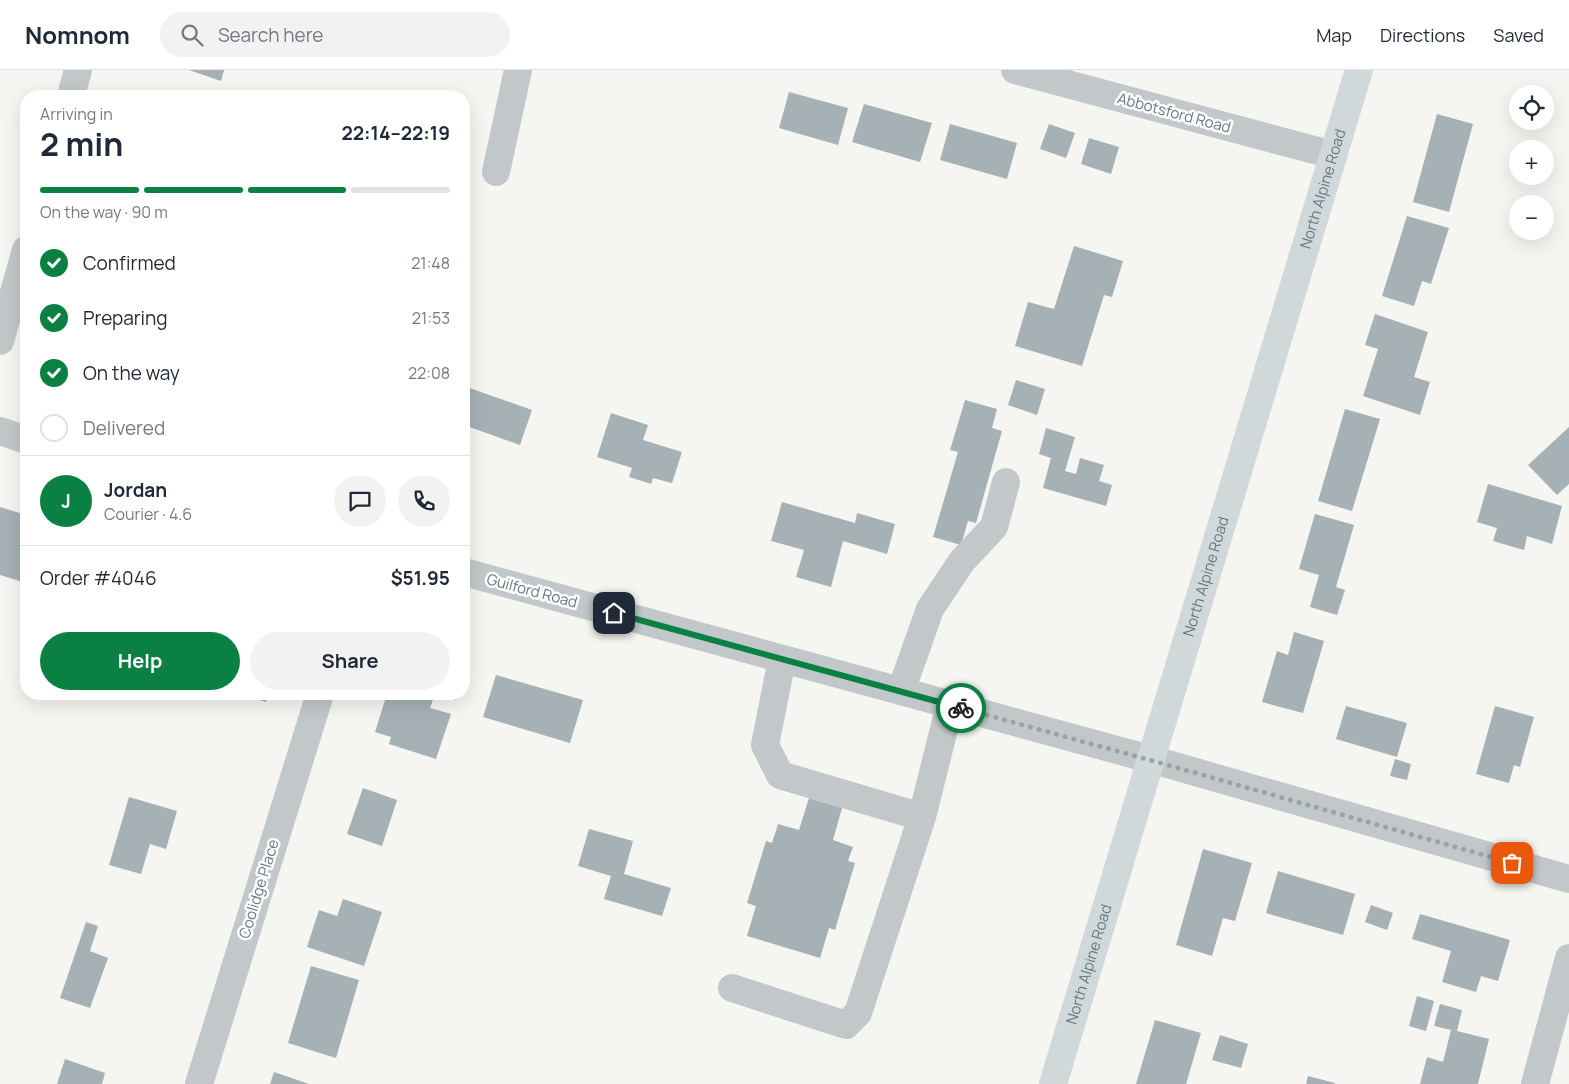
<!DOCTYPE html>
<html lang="en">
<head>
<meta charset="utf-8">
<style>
	body { margin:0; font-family:Manrope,sans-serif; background:#f2f2f3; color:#1f2937; height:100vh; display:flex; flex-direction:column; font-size:19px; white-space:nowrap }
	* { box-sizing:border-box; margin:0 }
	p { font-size:16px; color:#747a83 }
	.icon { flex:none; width:28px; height:28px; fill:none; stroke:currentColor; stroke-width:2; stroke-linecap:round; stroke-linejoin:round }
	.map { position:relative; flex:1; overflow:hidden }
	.panel { position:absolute; left:20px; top:20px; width:450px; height:610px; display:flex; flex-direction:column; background:#fff; border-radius:20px; box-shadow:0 5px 20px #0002 }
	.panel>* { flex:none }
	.fabs { position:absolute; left:1509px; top:15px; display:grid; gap:10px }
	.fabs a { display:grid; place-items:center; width:45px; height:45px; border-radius:50%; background:#fff; box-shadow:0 5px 20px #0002; font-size:25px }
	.pin { position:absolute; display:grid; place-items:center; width:42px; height:42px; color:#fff; margin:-21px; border-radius:10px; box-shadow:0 2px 8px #0006 }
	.courier { position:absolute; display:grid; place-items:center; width:50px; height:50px; margin:-25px; border:4px solid #0b8043; border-radius:50%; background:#fff; color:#222; box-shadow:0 1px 6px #0007 }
	.headline em { font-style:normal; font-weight:700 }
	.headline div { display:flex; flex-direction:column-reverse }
	.headline { display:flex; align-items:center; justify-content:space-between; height:85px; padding:0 20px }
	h1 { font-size:32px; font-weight:700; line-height:38px }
	.bar { display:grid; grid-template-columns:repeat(4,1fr); gap:8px 5px; align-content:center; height:60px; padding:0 20px }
	.bar i { height:6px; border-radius:4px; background:#e0e1e3 }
	.bar .current { background:#0b8043 }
	.bar p { grid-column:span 4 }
	.line { display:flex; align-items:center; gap:12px; padding:0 20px; border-top:1px solid #e0e1e3 }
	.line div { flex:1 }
	.round { display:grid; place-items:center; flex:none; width:52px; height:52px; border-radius:26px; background:#f2f2f3 }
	ol { padding:0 20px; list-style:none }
	li { display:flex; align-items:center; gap:15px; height:55px }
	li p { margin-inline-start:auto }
	li .icon { padding:5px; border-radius:50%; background:#0b8043; color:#fff; stroke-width:4 }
	li:last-child { color:#747a83 }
	li i { width:28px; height:28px; border:2px solid #e0e1e3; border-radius:50% }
	.action { display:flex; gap:10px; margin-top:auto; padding:10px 20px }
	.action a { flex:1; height:58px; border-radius:30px; background:#0b8043; color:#fff; font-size:20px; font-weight:700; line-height:58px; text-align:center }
	.action a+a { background:#f2f2f3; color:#1f2937 }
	header { display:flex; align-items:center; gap:30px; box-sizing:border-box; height:70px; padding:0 25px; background:#fff; border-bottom:1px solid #e0e1e3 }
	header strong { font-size:24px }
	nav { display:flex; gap:28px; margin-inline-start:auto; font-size:18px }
	.search { width:350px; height:45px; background:#f2f2f3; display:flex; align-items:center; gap:12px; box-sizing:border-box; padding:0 18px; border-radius:28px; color:#747a83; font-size:19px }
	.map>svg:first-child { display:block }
	.building { fill:#a6b1b5 }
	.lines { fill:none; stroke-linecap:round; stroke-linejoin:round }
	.minor { stroke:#c2c7c9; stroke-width:28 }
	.major { stroke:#d0d8da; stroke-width:28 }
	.done { stroke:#95a4aa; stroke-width:5; stroke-dasharray:0 9 }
	.route { stroke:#0b8043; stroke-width:6 }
	.labels { text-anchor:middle; stroke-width:5; stroke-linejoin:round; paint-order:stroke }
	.street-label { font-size:15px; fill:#627984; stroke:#fff }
</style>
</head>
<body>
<header>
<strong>Nomnom</strong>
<div class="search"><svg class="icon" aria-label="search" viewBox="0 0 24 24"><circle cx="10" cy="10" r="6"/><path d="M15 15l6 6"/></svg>Search here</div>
<nav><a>Map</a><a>Directions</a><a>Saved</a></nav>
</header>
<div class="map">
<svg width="1569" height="1014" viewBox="0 0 1569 1014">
	<rect width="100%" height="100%" fill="#f5f5f1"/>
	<path class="building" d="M189 0H224L221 11Z
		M789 22 848 38 838 75 779 58Z
		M864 34 932 53 920 92 852 72Z
		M1437 44 1473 54 1449 142 1413 132Z
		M950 54 1017 73 1007 109 940 90Z
		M1049 54 1075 63 1066 88 1040 79Z
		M1089 68 1119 77 1111 104 1081 94Z
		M1407 146 1449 158 1431 214 1422 211 1414 236 1382 226Z
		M1074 176 1123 191 1112 227 1104 225 1082 296 1015 276 1028 232 1054 239Z
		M1375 244 1428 262 1414 307 1430 312 1420 345 1363 326 1378 279 1365 275Z
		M1016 310 1045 319 1037 345 1008 335Z
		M464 316 532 340 520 375 464 355Z
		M965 330 997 339 992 358 1002 361 976 453 968 451 961 475 933 467 958 382 950 380Z
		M1345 339 1380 349 1352 441 1318 431Z
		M611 343 648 355 643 370 682 382 672 413 653 408 651 414 629 407 632 398 597 387Z
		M1569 357V414L1557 425 1528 395Z
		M1046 358 1075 367 1065 401 1076 404 1080 388 1104 395 1099 411 1112 415 1106 436 1043 418 1051 388 1039 384Z
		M1488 414 1562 436 1552 474 1527 466 1524 480 1493 471 1497 458 1477 452Z
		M782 432 855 453 857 443 895 454 887 484 843 471 831 517 796 507 804 480 771 471Z
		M0 437 26 445V451L21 469 26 471V513L0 505Z
		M1315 444 1354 455 1336 517 1345 520 1337 545 1310 537 1319 505 1299 499Z
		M1294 562 1324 571 1303 643 1262 632 1277 581 1288 585Z
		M496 605 583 630 570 673 483 647Z
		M242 624H268L266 632Z
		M387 624H435L430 638 451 644 436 689 389 674 391 667 375 662Z
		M438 624H458L456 630Z
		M1346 636 1407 653 1397 687 1336 669Z
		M1495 636 1534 647 1520 697 1514 695 1509 713 1476 704Z
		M1395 689 1411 694 1407 710 1390 706Z
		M363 718 397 730 382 776 347 764Z
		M129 727 177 741 166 779 150 774 141 804 109 795Z
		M809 728 842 738 833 770 853 777 848 791 855 793 835 860 829 858 820 888 747 866 756 836 747 833 766 771 772 773 778 754 799 760Z
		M589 759 633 771 624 804 671 818 662 846 604 829 611 806 578 796Z
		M1203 779 1252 793 1235 851 1223 848 1212 886 1176 875Z
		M1278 801 1355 824 1343 865 1266 843Z
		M343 829 382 842 364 896 307 877 319 840 337 846Z
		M1371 835 1393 843 1387 860 1365 852Z
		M1420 844 1510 870 1498 911 1481 906 1476 922 1442 912 1451 881 1412 869Z
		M86 852 98 856 90 881 108 888 90 938 60 928Z
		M311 896 359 910 336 988 288 973Z
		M1417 926 1434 931 1426 961 1409 956Z
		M1440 934 1462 940 1457 961 1489 969 1478 1014H1420L1427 987 1443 992 1451 960 1434 956Z
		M1155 950 1201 963 1186 1014H1136Z
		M1220 965 1248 974 1241 998 1212 990Z
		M65 989 105 1003 102 1014H57Z
		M274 1002 309 1014H270Z
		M1308 1006 1335 1013V1014H1306Z"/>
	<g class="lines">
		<path class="minor" d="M1015 0 1333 85
			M71 26 78 0
			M496 102 518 0
			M0 271 26 180
			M0 361 26 370
			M464 502 1150 689 1569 809
			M782 589 765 675 780 705 922 747
			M901 621 930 539 962 491 994 457 1006 412
			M732 918 846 955 858 943 922 747 950 635
			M199 1014 320 624
			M1535 1014 1569 888"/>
		<path class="major" id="s1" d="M1053 1014 1359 0"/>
	</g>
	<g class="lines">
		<path class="done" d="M961 638 1150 690 1512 793"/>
		<path class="route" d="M614 543 961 638"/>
	</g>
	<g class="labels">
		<g class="street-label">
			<text transform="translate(1174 43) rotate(15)" y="5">Abbotsford Road</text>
			<text dy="5" stroke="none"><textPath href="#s1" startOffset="935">North Alpine Road</textPath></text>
			<text dy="5" stroke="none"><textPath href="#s1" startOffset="530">North Alpine Road</textPath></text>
			<text transform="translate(532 521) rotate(15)" y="5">Guilford Road</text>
			<text transform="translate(259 819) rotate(-73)" y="5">Coolidge Place</text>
			<text dy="5" stroke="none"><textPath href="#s1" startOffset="125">North Alpine Road</textPath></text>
		</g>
	</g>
</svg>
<div class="fabs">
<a><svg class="icon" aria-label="locate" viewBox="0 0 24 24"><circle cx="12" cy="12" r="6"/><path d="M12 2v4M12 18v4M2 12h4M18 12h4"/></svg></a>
<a>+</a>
<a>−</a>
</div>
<div class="pin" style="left:1512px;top:793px;background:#ea580c"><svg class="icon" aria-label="bag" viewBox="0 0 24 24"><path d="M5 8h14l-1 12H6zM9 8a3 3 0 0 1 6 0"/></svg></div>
<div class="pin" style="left:614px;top:543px;background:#1f2937"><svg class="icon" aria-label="home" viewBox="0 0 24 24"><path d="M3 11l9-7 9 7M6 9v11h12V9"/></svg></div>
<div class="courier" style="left:961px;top:638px"><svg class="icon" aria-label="bike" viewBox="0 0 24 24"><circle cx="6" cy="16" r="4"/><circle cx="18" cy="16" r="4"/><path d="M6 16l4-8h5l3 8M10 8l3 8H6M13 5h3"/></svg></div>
<section class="panel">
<div class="headline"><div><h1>2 min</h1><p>Arriving in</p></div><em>22:14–22:19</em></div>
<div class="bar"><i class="current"></i><i class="current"></i><i class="current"></i><i></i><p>On the way · 90 m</p></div>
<ol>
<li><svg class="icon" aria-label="check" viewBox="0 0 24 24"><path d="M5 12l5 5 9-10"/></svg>Confirmed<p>21:48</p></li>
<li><svg class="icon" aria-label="check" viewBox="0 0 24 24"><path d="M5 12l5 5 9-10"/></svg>Preparing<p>21:53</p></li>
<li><svg class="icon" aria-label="check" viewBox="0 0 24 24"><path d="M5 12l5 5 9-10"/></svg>On the way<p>22:08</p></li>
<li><i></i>Delivered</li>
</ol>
<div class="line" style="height:90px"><b class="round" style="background:#0b8043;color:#fff">J</b><div><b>Jordan</b><p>Courier · 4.6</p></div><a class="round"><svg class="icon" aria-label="chat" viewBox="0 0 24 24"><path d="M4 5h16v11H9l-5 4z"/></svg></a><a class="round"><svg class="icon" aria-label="phone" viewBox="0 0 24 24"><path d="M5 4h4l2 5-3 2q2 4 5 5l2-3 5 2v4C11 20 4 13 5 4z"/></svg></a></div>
<div class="line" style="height:65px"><div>Order #4046</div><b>$51.95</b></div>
<div class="action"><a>Help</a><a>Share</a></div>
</section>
</div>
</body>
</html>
